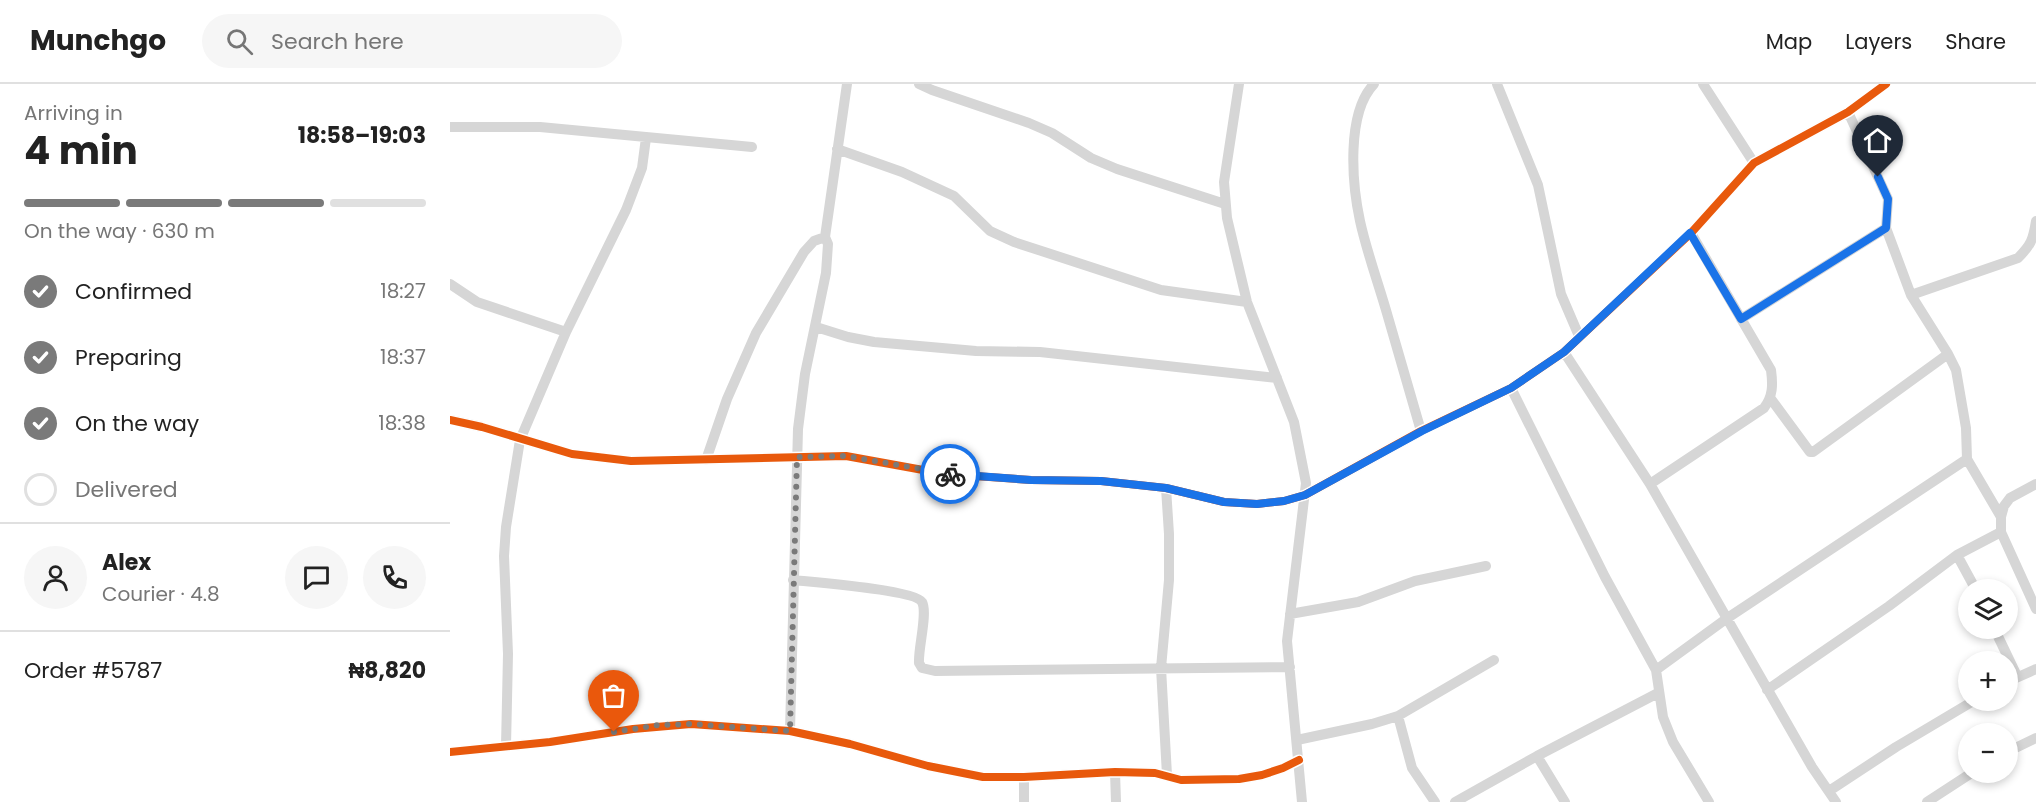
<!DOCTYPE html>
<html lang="en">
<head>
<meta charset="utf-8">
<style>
	body { margin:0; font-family:Poppins,sans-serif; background:#f6f6f6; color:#222; height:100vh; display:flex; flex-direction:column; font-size:22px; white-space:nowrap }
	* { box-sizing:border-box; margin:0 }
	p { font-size:20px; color:#767676 }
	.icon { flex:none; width:33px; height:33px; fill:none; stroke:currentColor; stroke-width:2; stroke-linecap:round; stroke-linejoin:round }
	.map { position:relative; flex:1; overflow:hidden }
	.sheet { display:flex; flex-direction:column; background:#fff; width:450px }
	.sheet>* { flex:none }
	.tools { position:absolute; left:1508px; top:495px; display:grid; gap:12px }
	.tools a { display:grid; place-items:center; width:60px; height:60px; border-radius:50%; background:#fff; box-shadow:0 3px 9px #0003; font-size:30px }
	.pin { position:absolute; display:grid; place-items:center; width:51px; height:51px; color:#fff; margin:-62px -26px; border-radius:50% 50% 50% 0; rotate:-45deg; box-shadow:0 0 6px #0007 }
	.pin .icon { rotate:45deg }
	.courier { position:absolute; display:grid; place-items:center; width:60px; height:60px; margin:-30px; border:4px solid #1a73e8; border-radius:50%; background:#fff; color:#222; box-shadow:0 2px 8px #0007 }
	.headline em { font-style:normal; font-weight:700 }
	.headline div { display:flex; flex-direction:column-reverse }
	.headline { display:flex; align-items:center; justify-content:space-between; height:102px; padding:0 24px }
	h1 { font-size:39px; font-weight:700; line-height:45px }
	.bar { display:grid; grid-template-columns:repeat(4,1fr); gap:9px 6px; align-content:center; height:72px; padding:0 24px }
	.bar i { height:8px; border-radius:4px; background:#e0e0e0 }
	.bar .current { background:#7a7a7a }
	.bar p { grid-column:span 4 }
	.line { display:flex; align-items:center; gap:15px; padding:0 24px; border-top:2px solid #e0e0e0 }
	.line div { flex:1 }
	.round { display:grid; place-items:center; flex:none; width:63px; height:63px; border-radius:32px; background:#f6f6f6 }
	ol { padding:0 24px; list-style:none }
	li { display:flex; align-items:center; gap:18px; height:66px }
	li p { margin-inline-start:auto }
	li .icon { padding:6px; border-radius:50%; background:#7a7a7a; color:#fff; stroke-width:4 }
	li:last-child { color:#767676 }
	li i { width:33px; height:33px; border:3px solid #e0e0e0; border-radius:50% }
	header { display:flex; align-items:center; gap:36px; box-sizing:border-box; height:84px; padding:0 30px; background:#fff; border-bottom:2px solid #e0e0e0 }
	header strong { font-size:28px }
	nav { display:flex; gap:33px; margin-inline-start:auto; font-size:21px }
	.search { width:420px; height:54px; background:#f6f6f6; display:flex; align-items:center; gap:15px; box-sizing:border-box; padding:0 21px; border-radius:33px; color:#767676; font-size:22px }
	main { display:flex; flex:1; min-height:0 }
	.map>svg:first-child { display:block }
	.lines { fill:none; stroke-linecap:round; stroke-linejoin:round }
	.minor { stroke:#d6d6d6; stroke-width:10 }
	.cycleway-casing { stroke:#fff; stroke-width:11 }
	.cycleway { stroke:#e8590c; stroke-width:8 }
	.done { stroke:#7a7a7a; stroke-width:6; stroke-dasharray:0 10.8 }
	.route { stroke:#1a73e8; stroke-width:8 }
</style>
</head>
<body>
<header>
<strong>Munchgo</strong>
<div class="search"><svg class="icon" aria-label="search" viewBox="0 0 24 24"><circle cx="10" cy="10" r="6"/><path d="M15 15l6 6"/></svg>Search here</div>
<nav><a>Map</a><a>Layers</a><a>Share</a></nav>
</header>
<main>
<section class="sheet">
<div class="headline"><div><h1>4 min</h1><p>Arriving in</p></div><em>18:58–19:03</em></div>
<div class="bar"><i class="current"></i><i class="current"></i><i class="current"></i><i></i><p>On the way · 630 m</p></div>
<ol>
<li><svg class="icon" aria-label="check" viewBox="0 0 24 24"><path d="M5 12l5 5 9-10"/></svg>Confirmed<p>18:27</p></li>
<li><svg class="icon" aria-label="check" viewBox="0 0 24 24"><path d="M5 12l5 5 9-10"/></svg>Preparing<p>18:37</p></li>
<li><svg class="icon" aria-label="check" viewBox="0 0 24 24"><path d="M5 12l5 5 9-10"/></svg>On the way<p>18:38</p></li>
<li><i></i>Delivered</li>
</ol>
<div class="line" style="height:108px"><a class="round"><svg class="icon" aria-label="person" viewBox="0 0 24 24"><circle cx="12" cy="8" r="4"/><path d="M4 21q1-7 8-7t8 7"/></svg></a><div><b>Alex</b><p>Courier · 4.8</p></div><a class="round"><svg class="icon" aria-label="chat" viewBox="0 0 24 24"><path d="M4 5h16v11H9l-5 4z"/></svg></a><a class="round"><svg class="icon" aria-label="phone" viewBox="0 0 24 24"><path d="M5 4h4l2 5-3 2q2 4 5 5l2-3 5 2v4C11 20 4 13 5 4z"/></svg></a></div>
<div class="line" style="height:78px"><div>Order #5787</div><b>₦8,820</b></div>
</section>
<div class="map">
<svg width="1586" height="718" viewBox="0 0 1586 718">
	<rect width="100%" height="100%" fill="#fff"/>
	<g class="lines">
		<path class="minor" d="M469 0 482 6 579 39 602 49 641 74 667 85 775 120
			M789 0 774 98 777 134 797 218 844 338 856 399 837 557 852 718
			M924 0C896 29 902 100 910 137 917 169 929 201 938 233 949 271 960 309 971 347
			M1047 0 1088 101 1111 210 1129 252
			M1253 0 1304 79
			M1398 28 1438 115 1436 144 1461 211 1498 270 1506 286 1516 344 1517 375 1551 433
			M0 43H90L302 63
			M387 65 452 88 504 112 540 147 564 158 711 206 797 218
			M0 200 27 218 116 248
			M1461 211 1568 174C1581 161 1583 156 1586 137
			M1291 235 1436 144
			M366 243 398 253 424 258 526 267 590 268 827 294
			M1114 268 1200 400 1362 683 1386 718
			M1061 304 1155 493 1206 586 1213 633 1223 658 1259 718
			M1321 315 1360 368H1363L1498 270
			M0 336 32 343 122 370 181 377 396 372 495 390 581 396 651 397 716 404 774 418 807 420 834 417 855 411 971 347 1061 304 1114 268 1241 149 1304 79 1398 28 1436 0
			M256 376 277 315 306 249 354 168 364 157 375 153
			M1200 400 1314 324C1323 312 1323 301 1321 286L1241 149
			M1586 400 1560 414 1554 422 1551 433V448L1586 525
			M716 404 719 450V496L711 584 717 691
			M1507 471 1526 506
			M343 496C362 498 465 506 472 518 478 529 468 564 469 579L472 584 485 587 840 583
			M840 530 908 518 965 497 1036 482
			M1544 544 1567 592
			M1206 586 1276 535 1517 375
			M1557 598 1586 585
			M1317 606 1439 522 1507 471 1551 448
			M948 632 962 684 985 718
			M340 647 348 345 355 290 376 189 378 160 375 153 397 0
			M847 656 922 640 948 632 1044 576
			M56 662 58 570 54 472 56 443 70 356 116 248 176 126 192 84 196 54
			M0 668 100 658 183 645 241 640 340 647 400 660 478 682 533 693H574L665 688 705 689 731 696 789 695 812 691 833 684 849 676
			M1557 668 1586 654
			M1087 672 1115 718
			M665 688 666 718
			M1379 707 1446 663 1525 616
			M574 718V693
			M1005 718 1087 672 1208 609
			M1477 718 1523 688"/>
		<g class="cycleway-casing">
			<path id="cycleway" d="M0 336 32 343 122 370 181 377 396 372 495 390 581 396 651 397 716 404 774 418 807 420 834 417 855 411 971 347 1061 304 1114 268 1241 149 1304 79 1398 28 1436 0
				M0 668 100 658 183 645 241 640 340 647 400 660 478 682 533 693H574L665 688 705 689 731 696 789 695 812 691 833 684 849 676"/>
		</g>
		<use href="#cycleway" class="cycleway"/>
	</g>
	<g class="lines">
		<path class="done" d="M164 648 209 641 241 640 340 647 347 373 396 372 500 390"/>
		<path class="route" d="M500 390 581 396 651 397 716 404 774 418 807 420 834 417 855 411 972 347 1061 304 1114 268 1240 149 1291 235 1436 144 1438 115 1428 93"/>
	</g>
</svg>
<div class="tools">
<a><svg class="icon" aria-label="layers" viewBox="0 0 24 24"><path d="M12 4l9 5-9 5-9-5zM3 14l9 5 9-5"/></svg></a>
<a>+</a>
<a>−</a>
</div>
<div class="pin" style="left:164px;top:648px;background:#ea580c"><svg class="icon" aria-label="bag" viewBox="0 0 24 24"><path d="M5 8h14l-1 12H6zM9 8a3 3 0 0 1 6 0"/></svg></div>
<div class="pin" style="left:1428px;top:93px;background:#1f2937"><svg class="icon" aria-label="home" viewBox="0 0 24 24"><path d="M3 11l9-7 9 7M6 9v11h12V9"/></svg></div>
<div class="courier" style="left:500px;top:390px"><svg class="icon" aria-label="bike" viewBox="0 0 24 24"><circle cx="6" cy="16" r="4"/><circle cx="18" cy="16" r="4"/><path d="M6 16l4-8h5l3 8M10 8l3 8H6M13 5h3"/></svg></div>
</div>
</main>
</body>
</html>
